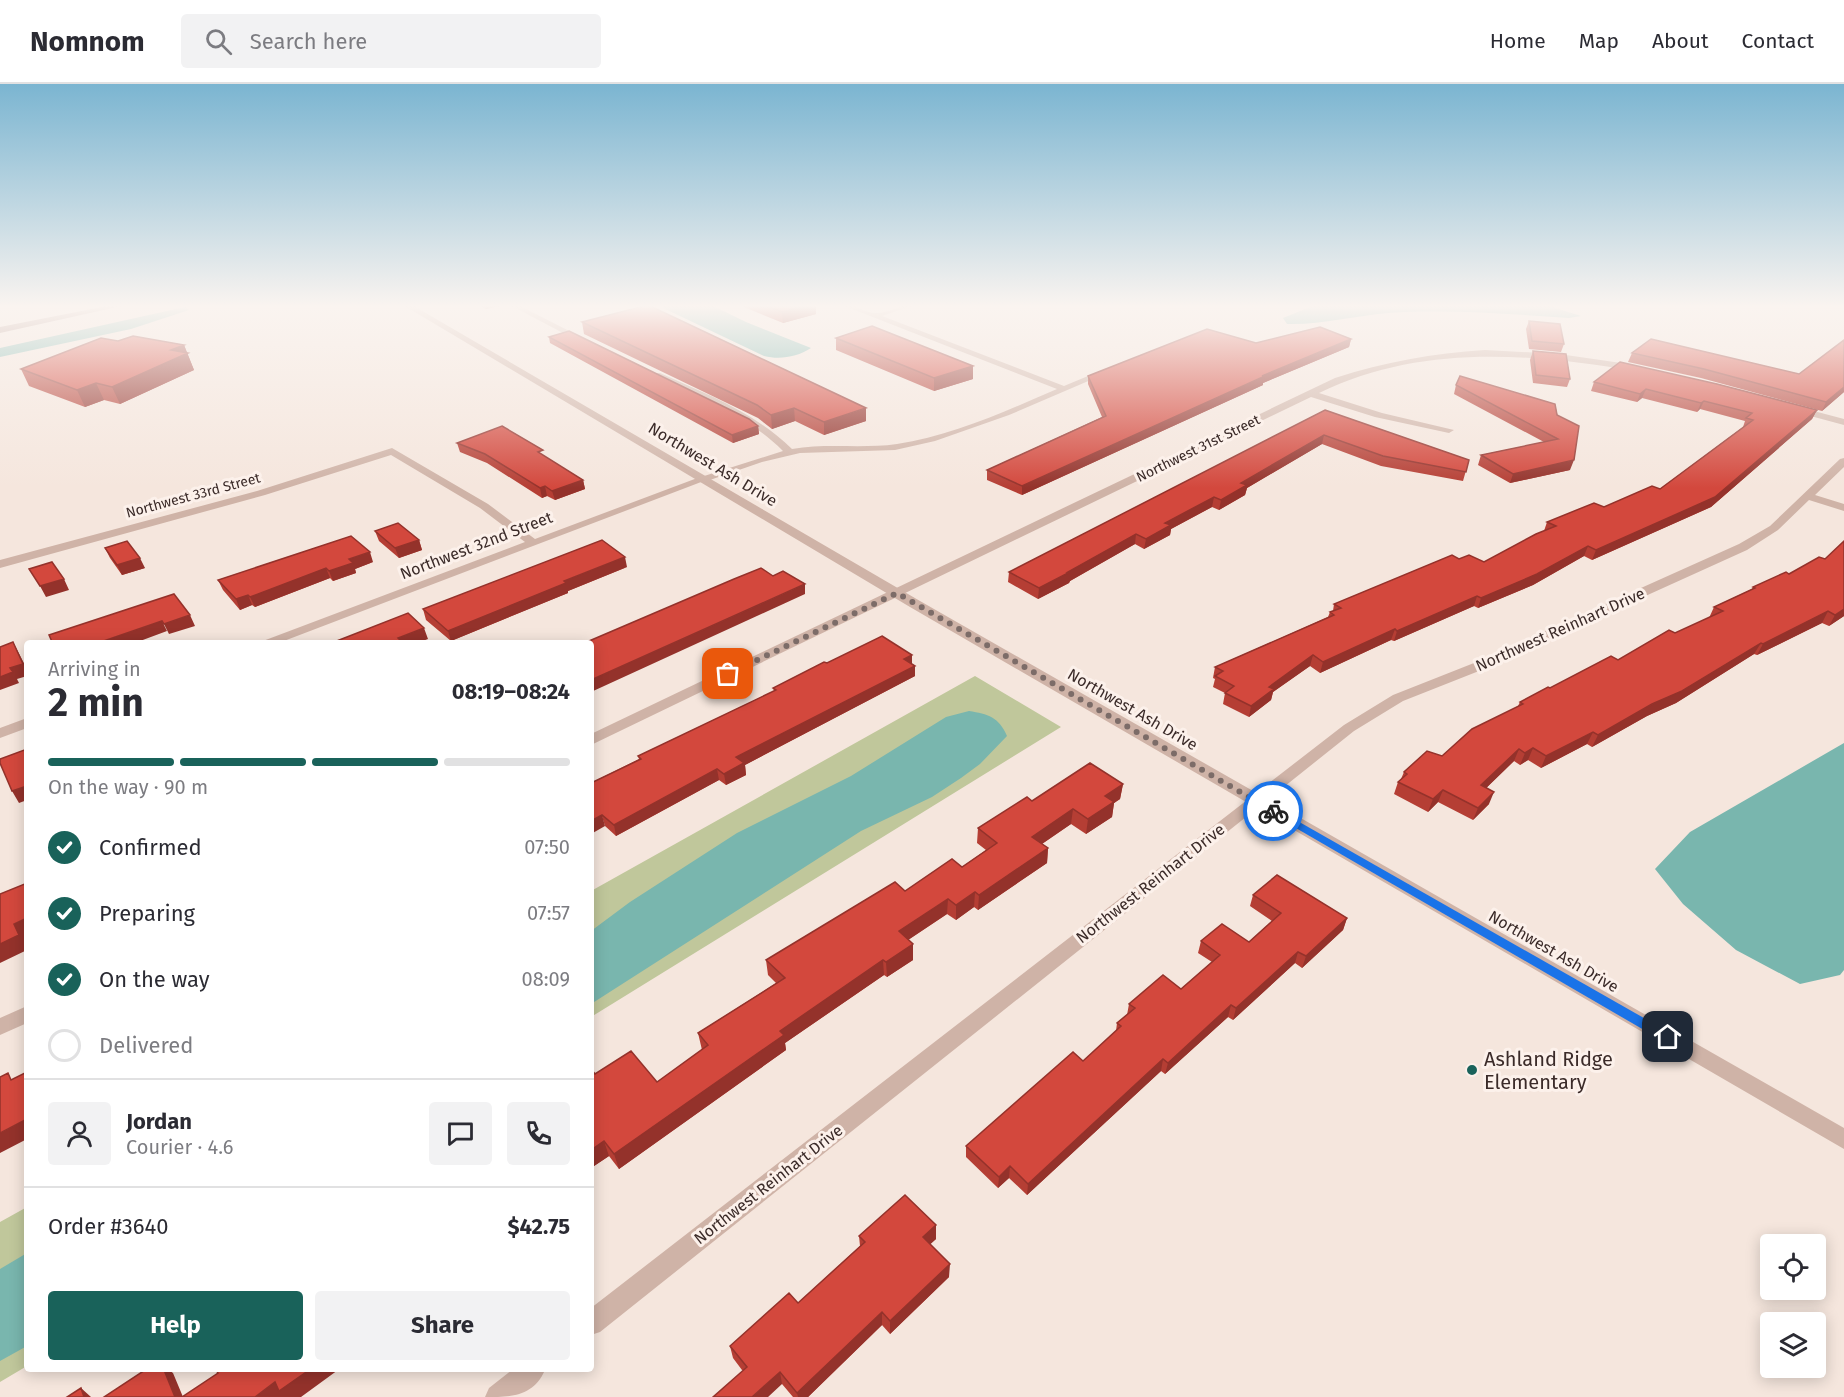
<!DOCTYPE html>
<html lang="en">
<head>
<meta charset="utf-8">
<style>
	body { margin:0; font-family:"Fira Sans",sans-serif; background:#f2f2f3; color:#2b2b33; height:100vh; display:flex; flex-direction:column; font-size:22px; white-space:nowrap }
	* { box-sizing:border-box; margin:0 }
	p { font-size:20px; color:#7c7c81 }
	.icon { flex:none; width:33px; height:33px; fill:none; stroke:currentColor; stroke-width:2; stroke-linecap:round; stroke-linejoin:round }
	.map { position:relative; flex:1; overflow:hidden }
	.sheet { position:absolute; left:24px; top:556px; width:570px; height:732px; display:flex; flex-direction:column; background:#fff; border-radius:6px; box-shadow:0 3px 15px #0003 }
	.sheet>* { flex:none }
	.buttons { position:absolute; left:1760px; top:1150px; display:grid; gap:12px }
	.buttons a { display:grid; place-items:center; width:66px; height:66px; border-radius:6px; background:#fff; box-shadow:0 3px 15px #0003; font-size:30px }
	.pin { position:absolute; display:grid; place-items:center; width:51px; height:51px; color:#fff; margin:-26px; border-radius:12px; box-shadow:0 3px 9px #0006 }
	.courier { position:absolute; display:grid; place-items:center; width:60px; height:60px; margin:-30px; border:4px solid #1a73e8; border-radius:50%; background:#fff; color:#222; box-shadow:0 2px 8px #0007 }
	.summary em { font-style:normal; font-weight:700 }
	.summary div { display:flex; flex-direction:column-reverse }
	.summary { display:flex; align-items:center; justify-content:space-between; height:102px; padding:0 24px }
	h1 { font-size:39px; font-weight:700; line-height:45px }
	.bar { display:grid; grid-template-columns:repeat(4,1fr); gap:9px 6px; align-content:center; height:72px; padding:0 24px }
	.bar i { height:8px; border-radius:4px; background:#e1e1e2 }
	.bar .current { background:#19625a }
	.bar p { grid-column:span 4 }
	.line { display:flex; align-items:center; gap:15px; padding:0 24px; border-top:2px solid #e1e1e2 }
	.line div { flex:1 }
	.round { display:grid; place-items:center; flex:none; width:63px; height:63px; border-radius:6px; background:#f2f2f3 }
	ol { padding:0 24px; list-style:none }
	li { display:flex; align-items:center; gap:18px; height:66px }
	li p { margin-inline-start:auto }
	li .icon { padding:6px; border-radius:50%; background:#19625a; color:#fff; stroke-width:4 }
	li:last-child { color:#7c7c81 }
	li i { width:33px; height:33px; border:3px solid #e1e1e2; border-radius:50% }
	.button { display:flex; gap:12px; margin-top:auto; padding:12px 24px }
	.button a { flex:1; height:69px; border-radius:6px; background:#19625a; color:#fff; font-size:24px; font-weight:700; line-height:69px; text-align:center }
	.button a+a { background:#f2f2f3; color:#2b2b33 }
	header { display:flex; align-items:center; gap:36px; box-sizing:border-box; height:84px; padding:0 30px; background:#fff; border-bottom:2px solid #e1e1e2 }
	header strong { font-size:28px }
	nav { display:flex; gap:33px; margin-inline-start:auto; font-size:21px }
	.search { width:420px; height:54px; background:#f2f2f3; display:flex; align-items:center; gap:15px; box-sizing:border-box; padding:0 21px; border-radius:6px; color:#7c7c81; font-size:22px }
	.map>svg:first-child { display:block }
	.green { fill:#c0c79b }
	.water { fill:#79b6ae }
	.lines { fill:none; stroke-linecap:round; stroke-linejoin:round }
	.service { fill:#cfb3a7; fill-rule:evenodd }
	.minor { fill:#cfb3a7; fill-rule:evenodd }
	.tertiary { fill:#cfb3a7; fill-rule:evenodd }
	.secondary { fill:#a38078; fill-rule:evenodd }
	.wall { fill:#b53e34 }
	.shaded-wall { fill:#94322b }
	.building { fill:#d3483d; stroke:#94322b; stroke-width:1.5 }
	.route { fill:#1a73e8 }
	.done { stroke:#7c6c68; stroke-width:6; stroke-dasharray:0 10.8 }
	.poi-dot { fill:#19625a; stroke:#fcf1eb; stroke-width:2 }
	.labels { text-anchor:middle; stroke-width:6; stroke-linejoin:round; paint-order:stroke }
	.far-street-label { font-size:14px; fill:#3b2b29; stroke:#fcf1eb }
	.street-label { font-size:16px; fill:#3b2b29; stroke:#fcf1eb }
	.near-poi-label { font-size:20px; fill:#3b2b29; stroke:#fcf1eb; text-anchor:start }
</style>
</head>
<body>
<header>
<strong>Nomnom</strong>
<div class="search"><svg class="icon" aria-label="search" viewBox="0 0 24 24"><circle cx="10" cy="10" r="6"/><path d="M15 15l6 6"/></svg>Search here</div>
<nav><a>Home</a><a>Map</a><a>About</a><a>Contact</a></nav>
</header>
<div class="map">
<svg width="1844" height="1313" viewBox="0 0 1844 1313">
	<rect width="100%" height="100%" fill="#f5e6dd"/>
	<path class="green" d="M975 592 1061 643 591 933V807Z
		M27 1123V1282L0 1298V1138Z"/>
	<path class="water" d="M664 221H711L746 238 811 264C797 273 780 276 764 272L661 223Z
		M1315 221H1546L1581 232 1569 234C1509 230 1448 225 1388 229 1354 232 1320 241 1287 240L1283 234Z
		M185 223 189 226 131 245 0 273V264Z
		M969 627C988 630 999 633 1007 652L980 680 961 694 932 713 861 747 591 920V847L630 818 737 749 851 692 946 633Z
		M1844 659V886L1840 891 1800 900 1736 866 1683 820 1655 785 1690 748Z
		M27 1169V1262L0 1277V1185Z"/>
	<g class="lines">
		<path class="service" d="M510 221H518L587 256 580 258Z
			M842 221C855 220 864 229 876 229 888 229 901 221 914 221L882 232 1064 302 1100 287 1107 289 1009 331 935 357 895 366 800 369 762 378 707 397H701V393L783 367C747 331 700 313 654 293V289H660C707 310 754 328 792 365 826 359 862 365 897 360 952 352 1006 327 1057 305Z"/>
		<path class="minor" d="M1485 266 1559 270 1635 281 1640 284 1635 287C1528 269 1419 260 1319 309L1382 329 1454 346 1449 349 1375 333 1311 313 591 661V650L1335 294C1385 278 1433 269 1485 266Z
			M1795 322 1844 335V341L1792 327V323Z
			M392 364 488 420 535 455 700 393 704 392 709 395 276 560H255L525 458 480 424 391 371 265 411 0 484V476L257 407Z
			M1844 374V383L1815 411 1844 420V427L1809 416 1778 446 1747 466 1484 585 1403 617 1354 647 600 1248 591 1251V1224L1344 641 1393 611 1474 579 1739 460 1770 442 1840 375Z
			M27 634V644L0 654V644Z
			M27 922V939L0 951V934Z
			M512 1286H545C533 1313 511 1313 485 1313L489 1304Z"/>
		<path class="tertiary" d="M403 221H412L920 517 1844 1044V1065L910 523Z"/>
		<path class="secondary" d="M112 221H126L0 249V243Z"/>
	</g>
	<path class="wall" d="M478 221H503L486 225Z
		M739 221H816V230L783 239Z
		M1529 237 1564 260 1561 268 1529 265 1526 245Z
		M582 238 866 337 824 351 795 337 772 345 758 334 584 250Z
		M549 253 758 342 759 350 733 359 550 259Z
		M836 254 973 282V295L934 307 836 266Z
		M1351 255 1349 263 1263 299V301L1022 411 987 396V386L1102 333 1088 300V292L1256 259Z
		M118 257 184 261 194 286 120 320 104 316 85 323 29 302 21 285Z
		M1533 267 1570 295 1567 303 1533 299 1530 276Z
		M1632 269 1844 308 1822 327 1701 294 1628 278Z
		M1594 298 1817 326 1812 335 1711 423 1592 476 1584 472 1533 501 1478 524 1474 522 1394 557 1391 556 1320 589 1310 582 1273 608 1271 616 1249 633 1223 620 1225 609 1213 603 1215 595 1213 594 1215 583 1328 533 1330 528 1333 527 1334 520 1459 475 1484 478 1544 447 1547 438 1604 423 1660 405 1743 343 1745 337 1700 325 1697 328 1642 314 1637 318 1591 307Z
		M1456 301 1555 320 1570 386 1510 399 1478 381 1481 371 1544 358 1454 310Z
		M1325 326 1469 376 1463 397 1381 382 1322 360 1247 404 1245 411 1219 426 1212 423 1171 445 1170 451 1144 465 1135 460 1070 497 1069 499 1038 515 1008 498 1009 488Z
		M457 359 544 372 583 396 585 405 555 416 547 412 542 414 487 379 460 368Z
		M375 447 419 456 422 466 399 474 379 457Z
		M105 464 145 484 122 491 110 474Z
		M373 478 355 485 356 489 333 497 330 494 255 523 252 521 240 526 223 506 218 496Z
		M627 483 568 507V509L451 557 426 536 423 525Z
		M1753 503 1844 532 1829 542 1822 539 1757 571 1754 570 1676 619 1647 632 1592 663 1587 660 1541 684 1528 676 1520 681 1514 677 1486 704 1489 720 1473 736 1438 718 1428 728 1394 710 1398 698 1401 695 1404 688 1442 672 1518 622 1520 618 1618 576 1709 534 1714 523 1752 505Z
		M827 579 912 580 915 582V592L745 681 746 691 726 701 719 696 616 752 605 742 591 699 639 675 638 672 774 607 773 604Z
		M1123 700 1120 715 1114 719 1112 733 1086 750 1071 740 1042 760 1048 764 1047 779 978 826 974 823 956 836 947 830 908 856 913 876 887 893 884 891 785 959 786 966 619 1085 609 1072 591 1084 595 990 657 998 702 966 698 949 776 899 768 891 766 876 905 807 962 783 986 766 977 759 978 744 1032 717Z
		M1253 811 1347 834 1343 846 1302 884 1295 879 1233 936 1228 933 1165 990 1161 987 1027 1111 1009 1094 998 1104 966 1073V1062L1083 977 1116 947 1117 939 1127 931 1129 920 1181 905 1212 878 1198 869 1201 857 1249 858 1272 837 1250 822Z
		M936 1141V1155L930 1160 949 1193 890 1250 882 1241 808 1313H793L782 1300 742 1286 733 1274 730 1262 798 1219 860 1162 859 1152Z"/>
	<path class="shaded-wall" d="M485 221H503L486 225Z
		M806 221H816V230L783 239 782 228Z
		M1351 255 1349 263 1263 299V301L1022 411V402L1262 292Z
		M184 261 194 286 120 320 112 303 171 266Z
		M973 282V295L934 307V294Z
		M96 299 104 316 85 323 77 306Z
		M1844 303V308L1822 327 1826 318Z
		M1646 305 1642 314 1637 318 1640 310Z
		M1704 317 1700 325 1697 328 1701 319Z
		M794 324 795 337 772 345 771 331Z
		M866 324V337L824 351V338Z
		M1817 326 1812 335 1711 423 1592 476 1596 466Z
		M758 342 759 350 733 359 732 351Z
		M1324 351 1322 360 1247 404 1245 411 1219 426 1221 416 1241 399Z
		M1574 376 1570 386 1510 399 1513 390Z
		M583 396 585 405 555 416 552 407Z
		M545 402 547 412 542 414 540 404Z
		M1214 413 1212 423 1171 445 1170 451 1144 465 1146 455 1165 439Z
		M1136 450 1135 460 1070 497 1069 499 1038 515 1039 504Z
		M419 456 422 466 399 474 395 464Z
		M1588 462 1584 472 1533 501 1478 524 1481 514Z
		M370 468 373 478 355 485 356 489 333 497 329 487 349 475Z
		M625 473 627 483 568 507V509L451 557 448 547 564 497Z
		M140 474 145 484 122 491 117 481Z
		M326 484 330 494 255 523 250 513Z
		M64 495 69 506 46 513 40 502Z
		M805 500V510L591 608V596Z
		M248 511 252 521 240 526 236 515Z
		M1477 512 1474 522 1394 557 1397 547Z
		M1844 525V532L1829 542 1835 531Z
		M1828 527 1822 539 1757 571 1763 560Z
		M190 531 195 542 169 550 164 540Z
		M162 537 167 547 132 560H95Z
		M424 544 428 555 415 560H394L398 554Z
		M1395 545 1391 556 1320 589 1323 578Z
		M13 558 27 585V592L17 595 19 599 0 606V593L10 584Z
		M1761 559 1754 570 1676 619 1647 632 1592 663 1598 651Z
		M912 571V582L904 575Z
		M1313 571 1310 582 1273 608 1271 616 1249 633 1251 622 1269 603Z
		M915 582V592L745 681 746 691 726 701 724 690 736 673Z
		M1593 648 1587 660 1541 684 1546 672Z
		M1533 664 1528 676 1520 681 1525 669Z
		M1519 665 1514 677 1476 714 1481 701Z
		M717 685 719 696 616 752 614 741Z
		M1123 700 1120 715 1114 719 1112 733 1086 750 1088 735 1105 712Z
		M27 702V716L19 719 12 707Z
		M1443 706 1438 718 1428 728 1433 715Z
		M1494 708 1489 720 1473 736 1478 724Z
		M1073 725 1071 740 1030 768 1032 753Z
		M602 731 605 742 591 750V737Z
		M1048 764 1047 779 978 826 979 811Z
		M975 808 974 823 956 836V821Z
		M948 815 947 830 899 862V847Z
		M27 834V853L24 854 27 861V866L0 879V860L14 840Z
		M1347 834 1343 846 1302 884 1306 872Z
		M913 860V876L887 893 886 878Z
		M1298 868 1295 879 1233 936 1236 924Z
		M883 876 884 891 785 959 786 966 619 1085 614 1070 780 947Z
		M1231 921 1228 933 1165 990 1168 979Z
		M1163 975 1161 987 1027 1111 1028 1100Z
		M27 1035V1055L0 1069V1049Z
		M604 1057 609 1072 591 1084V1066Z
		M1010 1082 1009 1094 998 1104 999 1093Z
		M936 1141V1155L923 1167V1153Z
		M950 1180 949 1193 890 1250V1237Z
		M882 1228V1241L808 1313H798L797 1309Z
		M164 1286H169L173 1289 183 1313H175Z
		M309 1286H338L301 1313H255L275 1298Z
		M780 1288 782 1300 768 1313H752Z
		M81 1304 91 1313H84Z"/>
	<path class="building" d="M648 221 866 324 824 338 794 324 771 331 757 321 582 238Z
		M765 221H806L782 228Z
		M1529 237 1560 240 1564 260 1532 257Z
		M872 242 973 282 934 294 836 254Z
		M1320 243 1351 255 1262 292H1265L1022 402 987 386 1106 332 1088 292 1207 245 1256 259Z
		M569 247 749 335 758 342 732 351 549 253Z
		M133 252 184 261 171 266 188 269 112 303 96 299 77 306 21 285 101 254 118 257Z
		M1651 255 1799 290 1844 256V303L1826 318 1704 285 1632 269Z
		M1533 267 1566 270 1570 295 1536 291Z
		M1620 278 1717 300 1817 326 1715 413 1596 466 1588 462 1537 490 1481 514 1477 512 1397 547 1395 545 1323 578 1313 571 1269 603 1274 605 1251 622 1225 609 1234 602 1215 592 1223 587 1215 583 1334 531 1330 528 1341 524 1334 520 1452 471 1459 475 1469 471 1484 478 1536 450 1556 442 1547 438 1594 419 1604 423 1652 402 1660 405 1753 336 1746 334 1752 329 1704 317 1701 319 1646 305 1640 310 1594 298Z
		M1460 292 1555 320 1557 331 1579 342 1574 376 1513 390 1481 371 1558 355 1456 301Z
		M1325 326 1469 376 1466 388 1383 372 1324 351 1241 399 1247 401 1221 416 1214 413 1165 439 1171 441 1146 455 1136 450 1068 488H1070L1039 504 1009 488Z
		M502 342 543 366 538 368 583 396 552 407 545 402 540 404 485 370 457 359Z
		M398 439 419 456 395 464 375 447Z
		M351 452 370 468 349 475 353 479 329 487 326 484 250 513 248 511 236 515 218 496Z
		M602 456 625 473 564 497 566 499 448 547 423 525Z
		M127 457 140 474 117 481 105 464Z
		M1844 457V525L1835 531 1828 527 1763 560 1761 559 1682 607 1652 620 1598 651 1593 648 1546 672 1533 664 1525 669 1519 665 1481 701 1494 708 1478 724 1443 706 1433 715 1398 698 1407 690 1404 688 1427 667 1442 672 1472 645 1523 620 1520 618 1548 603 1550 604 1611 572 1618 576 1669 546 1675 549 1723 527 1714 523 1755 504 1753 503 1786 488 1789 490 1819 473 1825 475Z
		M52 478 64 495 40 502 29 485Z
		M761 484 773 492 783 487 805 500 591 596V560H582L734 495Z
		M174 510 190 531 164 540 162 537 95 560H53L49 551Z
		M408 529 424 544 398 554 401 557 394 560H329Z
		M882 552 912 571 904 575 915 582 736 673 744 679 724 690 717 685 614 741 602 731 591 737V699L641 675 638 672 776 606 773 604 824 578 827 579Z
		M13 558 23 580 10 584 13 588 0 593V563Z
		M27 665V702L12 707 0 679V675Z
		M1090 679 1123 700 1105 712 1114 718 1088 735 1073 725 1032 753 1048 764 979 811 975 808 956 821 948 815 899 847 913 860 886 878 883 876 780 947 784 951 614 1070 604 1057 591 1066V985L595 990 631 967 657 998 708 961 698 949 785 894 766 876 895 798 905 807 952 775 962 783 997 759 978 744 1027 713 1032 717Z
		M1277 791 1347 834 1306 872 1298 868 1236 924 1231 921 1168 979 1163 975 1028 1100 1010 1082 999 1093 966 1062 1073 968 1083 977 1121 942 1117 939 1135 924 1129 920 1163 891 1181 905 1220 871 1201 857 1222 840 1249 858 1281 829 1253 811Z
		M27 799V834L14 840 19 851 0 860V810Z
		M27 988V1035L0 1049V993L8 989 11 996Z
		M905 1111 936 1141 923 1153 950 1180 890 1237 882 1228 797 1309 780 1288 752 1313H713L747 1283 730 1262 789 1209 798 1219 865 1158 859 1152Z
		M145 1286H164L175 1313H104Z
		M216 1286H309L279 1307 275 1298 255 1313H182L218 1289Z
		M81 1304 84 1313H67Z"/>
	<linearGradient id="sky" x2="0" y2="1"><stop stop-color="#7bb5d1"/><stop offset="0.55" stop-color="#faf4f0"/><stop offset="1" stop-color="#faf4f0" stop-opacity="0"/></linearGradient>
	<rect width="1844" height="404" fill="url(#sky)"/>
	<path class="route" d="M1273 723 1672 950 1674 953 1672 957H1663L1270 729V724Z"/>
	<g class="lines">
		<path class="done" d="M728 590 897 509 1273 727"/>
	</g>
	<circle class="poi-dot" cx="1472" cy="986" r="6"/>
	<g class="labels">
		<g class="far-street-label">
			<text transform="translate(1198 364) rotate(-26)" y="5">Northwest 31st Street</text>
			<text transform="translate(193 411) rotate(-15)" y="5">Northwest 33rd Street</text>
		</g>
		<g class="street-label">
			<text transform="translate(713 380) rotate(31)" y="6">Northwest Ash Drive</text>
			<text transform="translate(476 461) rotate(-21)" y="6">Northwest 32nd Street</text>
			<text transform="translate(1560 545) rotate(-24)" y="6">Northwest Reinhart Drive</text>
			<text transform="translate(1133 625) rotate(30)" y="6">Northwest Ash Drive</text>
			<text transform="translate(1150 799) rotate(-38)" y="6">Northwest Reinhart Drive</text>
			<text transform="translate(1554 867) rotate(30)" y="6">Northwest Ash Drive</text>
			<text transform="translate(768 1100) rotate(-38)" y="6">Northwest Reinhart Drive</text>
		</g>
		<g class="near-poi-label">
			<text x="1484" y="982">Ashland Ridge<tspan x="1484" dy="23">Elementary</tspan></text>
		</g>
	</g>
</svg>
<div class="buttons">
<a><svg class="icon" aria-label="locate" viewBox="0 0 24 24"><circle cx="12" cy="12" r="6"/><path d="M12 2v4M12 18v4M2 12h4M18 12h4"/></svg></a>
<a><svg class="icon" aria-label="layers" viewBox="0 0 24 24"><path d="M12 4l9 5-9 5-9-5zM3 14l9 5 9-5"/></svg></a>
</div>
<div class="pin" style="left:728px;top:590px;background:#ea580c"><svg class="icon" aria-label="bag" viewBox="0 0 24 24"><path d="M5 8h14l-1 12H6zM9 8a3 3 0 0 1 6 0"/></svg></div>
<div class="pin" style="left:1668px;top:953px;background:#1f2937"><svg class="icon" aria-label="home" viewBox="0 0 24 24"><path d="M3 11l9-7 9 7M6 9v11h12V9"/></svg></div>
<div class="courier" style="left:1273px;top:727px"><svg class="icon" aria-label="bike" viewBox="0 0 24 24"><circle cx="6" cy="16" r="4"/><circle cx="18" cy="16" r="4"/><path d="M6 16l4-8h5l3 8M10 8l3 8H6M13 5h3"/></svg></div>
<section class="sheet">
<div class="summary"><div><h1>2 min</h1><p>Arriving in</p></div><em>08:19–08:24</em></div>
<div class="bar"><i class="current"></i><i class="current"></i><i class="current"></i><i></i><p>On the way · 90 m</p></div>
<ol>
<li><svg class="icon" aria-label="check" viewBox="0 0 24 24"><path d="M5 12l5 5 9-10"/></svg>Confirmed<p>07:50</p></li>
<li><svg class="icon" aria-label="check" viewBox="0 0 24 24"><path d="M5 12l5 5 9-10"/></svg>Preparing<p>07:57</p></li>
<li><svg class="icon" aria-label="check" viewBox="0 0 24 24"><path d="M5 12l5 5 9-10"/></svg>On the way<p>08:09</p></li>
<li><i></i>Delivered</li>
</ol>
<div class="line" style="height:108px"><a class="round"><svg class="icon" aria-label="person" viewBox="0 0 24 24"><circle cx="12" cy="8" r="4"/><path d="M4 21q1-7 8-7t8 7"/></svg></a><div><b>Jordan</b><p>Courier · 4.6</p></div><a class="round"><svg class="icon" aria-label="chat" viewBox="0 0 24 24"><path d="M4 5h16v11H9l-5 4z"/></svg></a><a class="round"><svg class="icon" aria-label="phone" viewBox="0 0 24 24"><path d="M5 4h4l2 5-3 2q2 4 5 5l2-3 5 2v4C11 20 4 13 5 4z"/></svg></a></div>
<div class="line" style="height:78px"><div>Order #3640</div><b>$42.75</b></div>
<div class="button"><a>Help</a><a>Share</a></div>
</section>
</div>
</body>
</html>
